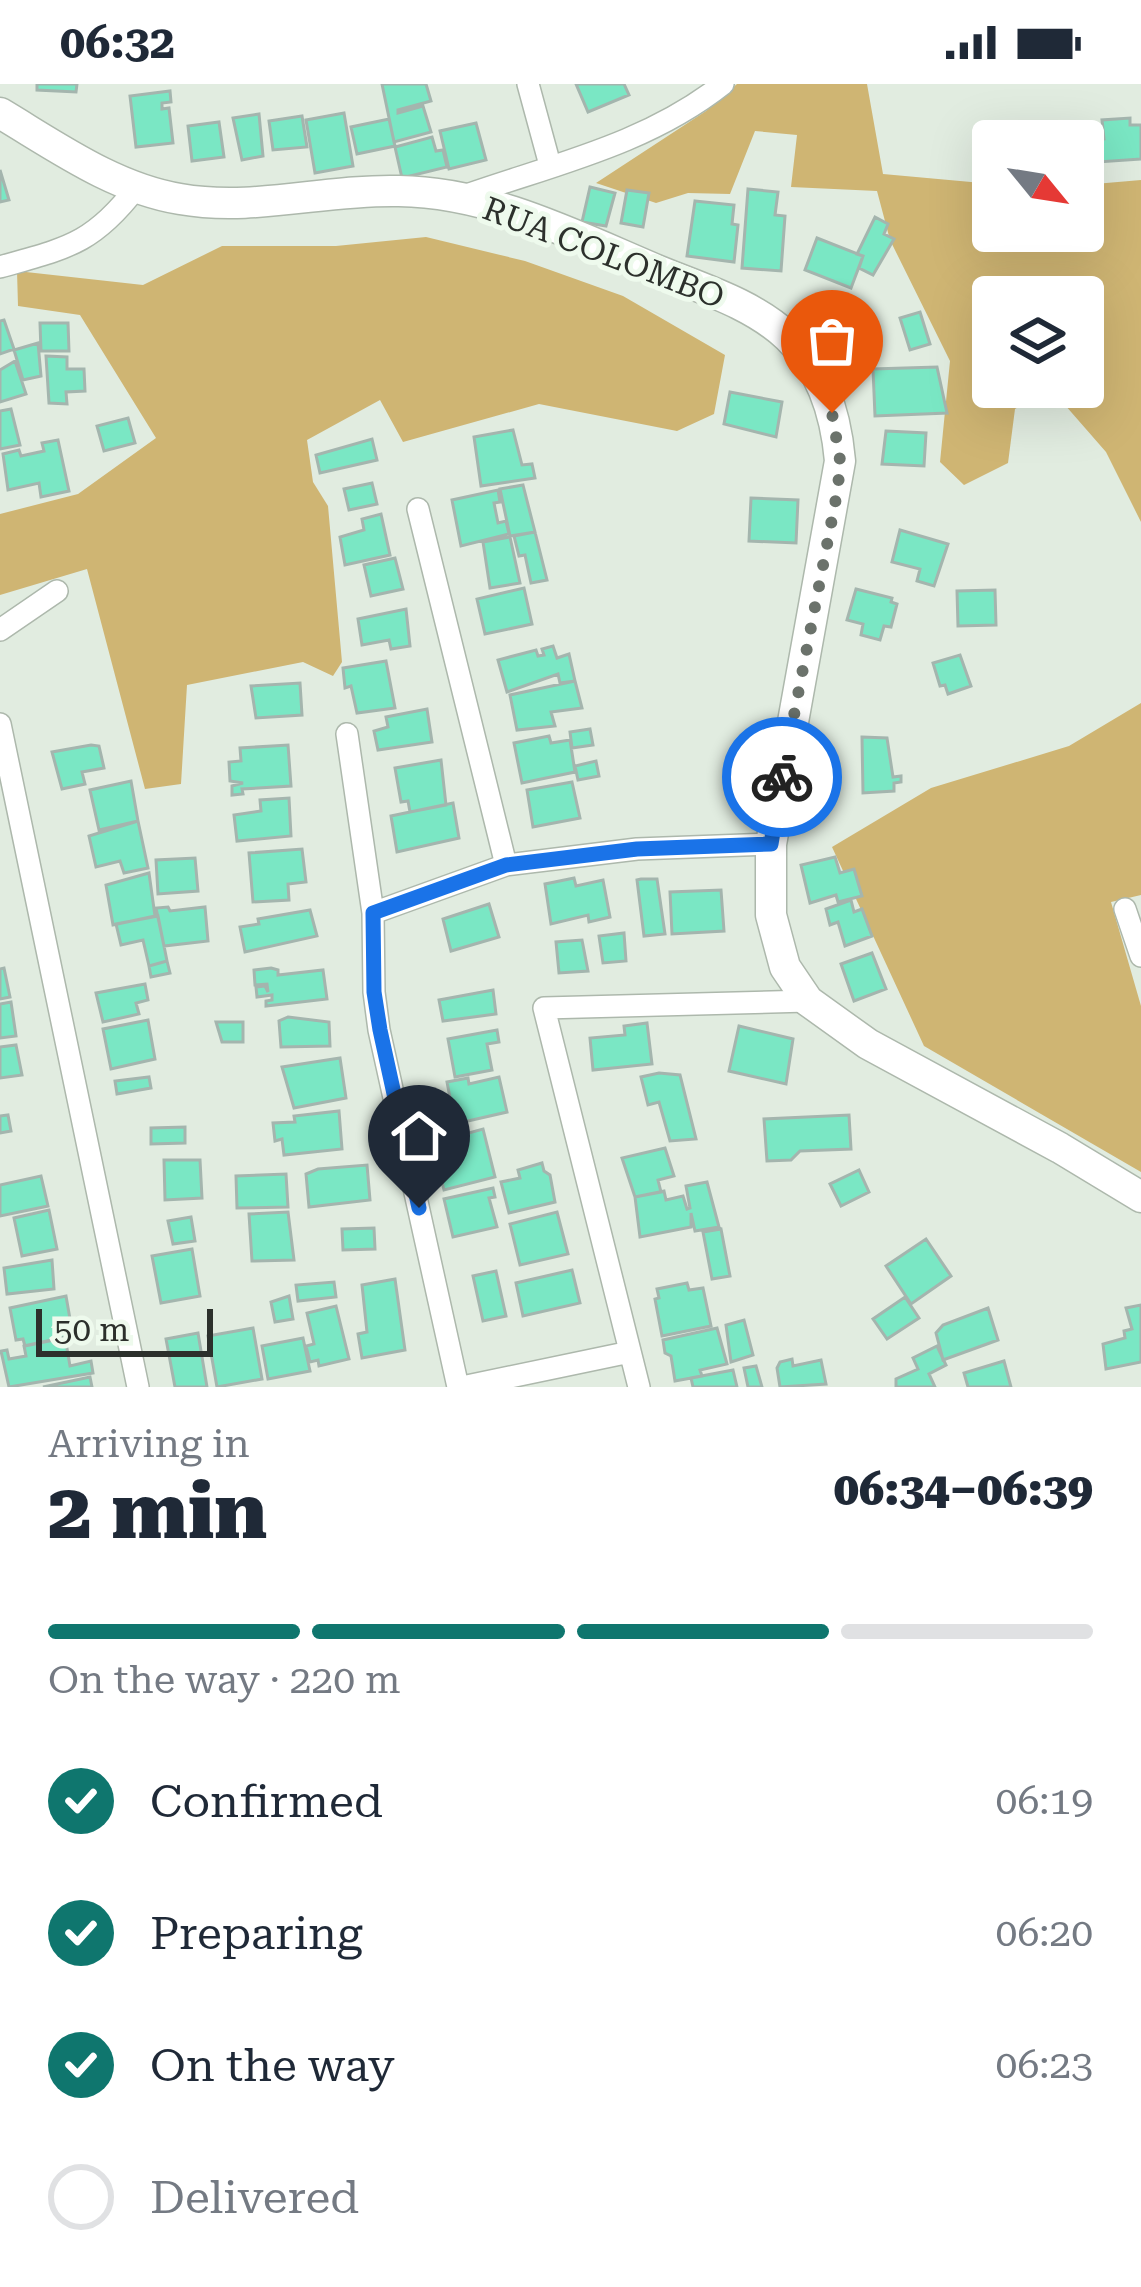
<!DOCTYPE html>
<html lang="en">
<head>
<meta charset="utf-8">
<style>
	body { margin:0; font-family:"Roboto Serif",serif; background:#f6f6f7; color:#1f2937; height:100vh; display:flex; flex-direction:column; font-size:45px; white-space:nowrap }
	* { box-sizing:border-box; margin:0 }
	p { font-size:39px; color:#747a83 }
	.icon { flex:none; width:66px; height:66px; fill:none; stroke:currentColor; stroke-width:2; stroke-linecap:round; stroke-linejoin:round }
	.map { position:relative; height:1303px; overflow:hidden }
	.side { display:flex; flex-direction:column; background:#fff; flex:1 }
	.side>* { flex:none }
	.needle { width:78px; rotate:120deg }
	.buttons { position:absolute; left:972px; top:36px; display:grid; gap:24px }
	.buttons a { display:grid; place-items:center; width:132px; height:132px; border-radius:12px; background:#fff; box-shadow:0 12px 48px #0002; font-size:60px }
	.scale { position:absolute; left:36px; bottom:30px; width:177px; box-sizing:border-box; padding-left:12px; border:6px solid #2c302c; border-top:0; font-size:33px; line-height:42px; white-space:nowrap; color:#2c302c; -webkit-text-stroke:9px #eefaed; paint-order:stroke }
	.pin { position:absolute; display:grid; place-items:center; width:102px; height:102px; color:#fff; margin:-123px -51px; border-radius:50% 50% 50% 0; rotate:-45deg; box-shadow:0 0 12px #0007 }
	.pin .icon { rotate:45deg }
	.courier { position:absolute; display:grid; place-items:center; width:120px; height:120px; margin:-60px; border:9px solid #1a73e8; border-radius:50%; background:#fff; color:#222; box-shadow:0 3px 15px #0007 }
	.headline em { font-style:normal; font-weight:800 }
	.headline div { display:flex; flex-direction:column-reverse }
	.headline { display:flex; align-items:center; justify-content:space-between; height:204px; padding:0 48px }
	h1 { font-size:78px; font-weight:800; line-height:90px }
	.bar { display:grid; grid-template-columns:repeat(4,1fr); gap:18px 12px; align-content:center; height:144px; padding:0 48px }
	.bar i { height:15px; border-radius:9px; background:#e0e1e3 }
	.bar .selected { background:#0f766e }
	.bar p { grid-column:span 4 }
	ol { padding:0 48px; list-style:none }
	li { display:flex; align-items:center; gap:36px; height:132px }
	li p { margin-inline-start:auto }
	li .icon { padding:12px; border-radius:50%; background:#0f766e; color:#fff; stroke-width:4 }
	li:last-child { color:#747a83 }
	li i { width:66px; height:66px; border:6px solid #e0e1e3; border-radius:50% }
	.status { display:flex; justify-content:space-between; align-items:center; height:84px; padding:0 60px; background:#fff; direction:ltr }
	.status svg { height:33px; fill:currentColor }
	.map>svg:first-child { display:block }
	.green { fill:#cfb573; fill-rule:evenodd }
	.building { fill:#7ae7c4; stroke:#a4b5ae; stroke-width:3 }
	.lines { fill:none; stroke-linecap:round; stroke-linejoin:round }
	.street-casing { stroke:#adb8ac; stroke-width:24 }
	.secondary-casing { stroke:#adb8ac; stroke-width:33 }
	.street { stroke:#fff; stroke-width:21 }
	.secondary { stroke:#fff; stroke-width:30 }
	.done { stroke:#6b726b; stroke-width:12; stroke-dasharray:0 21.6 }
	.route { stroke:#1a73e8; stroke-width:15 }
	.labels { text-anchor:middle; stroke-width:10; stroke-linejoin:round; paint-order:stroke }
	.street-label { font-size:33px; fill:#2c302c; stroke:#eefaed }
</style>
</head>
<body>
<div class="status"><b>06:32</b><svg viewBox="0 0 49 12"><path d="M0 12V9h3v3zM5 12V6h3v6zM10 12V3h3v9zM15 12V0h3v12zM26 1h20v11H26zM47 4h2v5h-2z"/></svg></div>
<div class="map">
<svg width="1141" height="1303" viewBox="0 0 1141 1303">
	<rect width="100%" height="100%" fill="#e1ece0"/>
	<path class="green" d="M737 0H867L883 90 993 100V147H1083V101L1141 96V438L1106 368 1051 305 1015 325 1008 379 964 401 940 378 950 277 890 156 877 107 791 103 797 51 755 47 730 110 688 109 656 119 596 99 706 27ZM993 213H1083V303H993Z
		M426 153 525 177 623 212 725 271 714 330 677 347 539 320 403 358 380 316 307 356 313 398 328 422 342 578 333 592 303 578 187 601 181 700 145 705 87 485 0 511V430L78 410 156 354 80 231 18 222 17 187 143 201 222 162H336Z
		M1141 619V811L1111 818 1141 922V1088L924 962 832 763 931 704 1069 662Z"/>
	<path class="building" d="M37 0H77L76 8 37 6Z
		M382 0H426L431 17 398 26V29L423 22 431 48 394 58Z
		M576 0H624L629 11 588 28Z
		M170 7 171 18 162 19V25L169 24 173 59 136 63 130 12Z
		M344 29 353 82 315 89 306 36Z
		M259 30 263 72 242 76 233 34Z
		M302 32 307 63 273 66 269 37Z
		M1130 34V41H1141V75L1098 78 1096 56 1104 55 1102 36Z
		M389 35 395 62 357 70 351 43Z
		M219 38 224 73 192 77 188 42Z
		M476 39 486 76 449 85 440 47Z
		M432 53 436 67 443 66 447 83 402 94 395 63Z
		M0 86 9 116 0 118Z
		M590 103 615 109 606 142 582 138Z
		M748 105 778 108 775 131 785 132 781 187 742 184Z
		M627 106 649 109 643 143 621 139Z
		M695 117 734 121 732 140 738 141 734 178 687 172Z
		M875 133 888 140 884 150 894 155 873 191 859 184 863 172 857 170Z
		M817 154 863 172 851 204 805 186Z
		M920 228 930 260 910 266 900 234Z
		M4 236 14 265 0 270V237Z
		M40 239H68L69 267H41Z
		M38 259 41 292 23 296 14 266Z
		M46 272 67 273V285H84L85 307 66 308 67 320 49 319Z
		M15 277 26 310 0 318V286Z
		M937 283 947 329 875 332 873 285Z
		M730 308 782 318 776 353 724 340Z
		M11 325 20 361 0 365V327Z
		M128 334 135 359 104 367 97 342Z
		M513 346 522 381 532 380 535 394 481 402 474 353Z
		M886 347 926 349 924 382 882 380Z
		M372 355 377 376 320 389 316 371Z
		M58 356 69 407 41 413 39 399 8 406 3 370 19 366 21 372 44 367 42 359Z
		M372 399 377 420 349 426 344 405Z
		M523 401 535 448 510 452 500 405Z
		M498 406 500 418 494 419 498 439 506 437 509 450 461 462 452 416Z
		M751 414 798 416 796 459 749 457Z
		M381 430 390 471 345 481 340 453 364 446 362 435Z
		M900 446 948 460 934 502 917 497 920 485 892 478Z
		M535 448 547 496 531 499 525 471 519 472 514 452Z
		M510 453 520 499 490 504 483 458Z
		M395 474 403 505 371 512 364 481Z
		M524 504 532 540 485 550 477 515Z
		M856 505 892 514 891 518 897 520 891 543 884 542 880 556 861 551 863 540 847 536Z
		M995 506 996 541 958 542 957 507Z
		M406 525 410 562 391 565 389 556 362 561 358 535Z
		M553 562 557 574 569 570 575 597 560 599 558 590 507 608 498 576 536 566 538 572 544 571 542 565Z
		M960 571 971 602 948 610 945 601 940 602 933 579Z
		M386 577 395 624 357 629 351 602 345 604 343 584Z
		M575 597 582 624 551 628 555 642 517 646 510 611Z
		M300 599 302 631 256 634 251 602Z
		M427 625 432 658 378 666 374 647 388 643 386 633Z
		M590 645 593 661 572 664 570 648Z
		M549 652 551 659 570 656 575 688 522 699 514 659Z
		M862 653 887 654 893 693 901 692V698L894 699V707L863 709Z
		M91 661 99 662 104 684 82 688 85 700 62 705 52 668Z
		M288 661 291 702 242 705 243 710 232 711V702L243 699 230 697 229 678 241 677 240 664Z
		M441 676 446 721 410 728 408 717 401 718 395 684Z
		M596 677 599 692 578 696 575 682Z
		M131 697 138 737 99 746 90 706Z
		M572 698 580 734 533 743 527 706Z
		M289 714 291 752 237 757 234 731 261 727 260 716Z
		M453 719 459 754 397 768 391 732Z
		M138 737 148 784 124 789 120 777 96 783 89 752Z
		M302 765 306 798 288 800 289 816 253 818 249 769Z
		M835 773 840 789 854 785 862 812 838 818 836 811 810 819 801 781Z
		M195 774 198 807 158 810 156 776Z
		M149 789 155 832 113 841 106 801Z
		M574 794 576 802 603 796 610 833 589 838 588 831 551 840 545 800Z
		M641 795H657L665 850 644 852 637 796Z
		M721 806 724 847 672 850 670 808Z
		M851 816 854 828 862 825 872 852 845 862 838 838 830 841 826 825Z
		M489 820 499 853 451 867 443 835Z
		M168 823 170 827 205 823 208 857 164 862 156 824Z
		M310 826 317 852 245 868 240 843 259 840 258 835Z
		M158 832 167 877 149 882 143 856 121 861 116 840Z
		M624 849 626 877 603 879 599 852Z
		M582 856 588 887 559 889 556 858Z
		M872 869 886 905 854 917 841 880Z
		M167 877 170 889 151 893 149 882Z
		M4 884 10 913 0 915V885Z
		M271 884 278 886V891L323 886 327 915 266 922V917L272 916V911L257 913 256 903 265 902 268 908 267 900 255 901 254 886Z
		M145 900 148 916 136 919 139 930 103 938 96 909Z
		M493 906 496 930 443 937 439 916Z
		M11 918 16 952 0 954V920Z
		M288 933 329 938 330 962 281 963 279 937Z
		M148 936 155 975 111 985 103 945Z
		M216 938H243V958H222Z
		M647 939 652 980 593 986 590 954 625 951 624 942Z
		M739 942 793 955 786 1000 729 987Z
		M497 946 499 958 487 960 492 986 455 993 448 955Z
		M16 961 22 991 0 994V963Z
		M340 974 346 1014 294 1024 282 983Z
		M659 989 680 991 696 1055 670 1057 659 1018 648 1021 641 993Z
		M149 993 151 1004 117 1010 115 997Z
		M499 993 507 1028 455 1040 447 998 468 994 469 1000Z
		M339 1027 342 1065 284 1071 282 1055 275 1057 273 1039 295 1038 294 1032Z
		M8 1031 11 1047 0 1049V1032Z
		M849 1031 851 1065 800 1067 791 1076 767 1077 764 1035Z
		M185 1043V1059L151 1060V1044Z
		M483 1045 495 1093 444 1106 432 1059Z
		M665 1064 674 1092 658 1096 661 1108 635 1113 622 1074Z
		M164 1076H200L202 1114 165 1116Z
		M542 1079 544 1087 550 1091 555 1118 509 1129 501 1098 520 1094 518 1086Z
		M367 1081 370 1116 309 1123 306 1090 318 1085Z
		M859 1086 869 1108 841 1122 830 1100Z
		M286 1090 288 1123 237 1124 236 1092Z
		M41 1092 48 1122 0 1132V1101Z
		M707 1098 719 1143 695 1147 691 1129V1143L640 1153 635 1113 664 1107 666 1116 683 1112 687 1125 690 1124 686 1102Z
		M493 1104 495 1113 489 1114 497 1143 453 1153 444 1115Z
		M49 1126 57 1165 22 1172 14 1134Z
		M288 1128 294 1176 252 1177 249 1130Z
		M557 1128 568 1170 520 1181 510 1140Z
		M191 1133 195 1157 173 1160 168 1137Z
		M374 1144 375 1165 343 1166 342 1145Z
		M721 1145 730 1192 712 1195 703 1148Z
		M926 1155 951 1192 911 1220 886 1182Z
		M192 1165 200 1212 161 1219 152 1172Z
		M52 1176 54 1205 7 1210 4 1184Z
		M572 1186 580 1219 523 1232 516 1199Z
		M496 1187 506 1232 483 1237 473 1192Z
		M395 1195 405 1266 362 1274 358 1250 367 1248 362 1201Z
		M334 1198 336 1213 298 1217 296 1201Z
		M687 1199 689 1206 703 1204 711 1242 662 1252 655 1215 659 1214 657 1205Z
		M66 1212 73 1252 25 1262 23 1255 16 1256 10 1224Z
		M289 1212 293 1235 275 1238 271 1218Z
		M905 1213 919 1234 887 1255 873 1235Z
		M1141 1221V1278L1106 1285 1103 1260 1125 1254 1124 1247 1132 1245 1126 1224Z
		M336 1222 349 1275 319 1282 318 1276 310 1278 306 1262 314 1260 307 1229Z
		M988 1224 998 1256 943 1276 936 1249 943 1241Z
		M744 1236 753 1271 731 1278 726 1241Z
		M253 1244 262 1295 217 1303 208 1252Z
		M717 1244 727 1280 700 1286 702 1292 675 1297 671 1272 665 1269 663 1256Z
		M198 1249 207 1303H175L166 1255Z
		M65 1253 70 1282 91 1277 93 1289 9 1303 1 1267 7 1266 9 1275 26 1272 24 1262Z
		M303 1254 310 1287 268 1295 262 1262Z
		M937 1262 946 1281 929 1290 935 1303H896V1295L918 1285 913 1274Z
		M792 1275 793 1282 821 1276 826 1300 780 1303 777 1284 780 1278Z
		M1004 1277 1011 1303H968L964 1289Z
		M756 1282 762 1303H748L744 1284Z
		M733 1286 737 1303H693L691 1294Z
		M90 1293 92 1303H43Z"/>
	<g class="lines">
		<g class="street-casing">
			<path id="street" d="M528 0 550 81
				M461 113C551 81 646 61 723 0
				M0 183C66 164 92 161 136 104
				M418 425 506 781
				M0 546 57 507
				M0 640 138 1303
				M347 650 373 829 374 908 379 946 458 1303
				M1125 825 1141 872
				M373 829 506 781 637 765 771 760
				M462 1303 630 1268
				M639 1303 544 924 808 917"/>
		</g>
		<g class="secondary-casing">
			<path id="secondary" d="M0 29C57 63 114 104 180 115 254 128 325 105 399 107 490 108 576 152 659 187 703 205 753 220 788 253 822 285 836 331 840 377L771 760V831L785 883 808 917 868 960 1060 1064 1141 1113"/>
		</g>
		<use href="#street" class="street"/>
		<use href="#secondary" class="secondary"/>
	</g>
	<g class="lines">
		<path class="done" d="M782 693 838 404 840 376 832 329"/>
		<path class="route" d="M419 1124 380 946 374 908 373 829 506 781 637 765 771 760 782 693"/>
	</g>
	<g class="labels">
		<g class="street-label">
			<text transform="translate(604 168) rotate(21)" y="12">RUA COLOMBO</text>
		</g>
	</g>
</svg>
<div class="buttons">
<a><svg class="needle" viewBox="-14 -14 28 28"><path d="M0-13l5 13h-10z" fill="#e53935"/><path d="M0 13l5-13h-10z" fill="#747a83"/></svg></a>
<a><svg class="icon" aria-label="layers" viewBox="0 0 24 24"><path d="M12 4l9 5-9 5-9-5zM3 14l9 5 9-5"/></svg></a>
</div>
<div class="scale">50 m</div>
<div class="pin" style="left:832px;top:329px;background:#ea580c"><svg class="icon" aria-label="bag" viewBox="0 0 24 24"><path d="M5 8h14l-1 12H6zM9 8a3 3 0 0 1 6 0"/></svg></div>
<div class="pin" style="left:419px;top:1124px;background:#1f2937"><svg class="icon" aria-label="home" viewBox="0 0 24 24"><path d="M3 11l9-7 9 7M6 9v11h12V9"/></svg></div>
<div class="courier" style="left:782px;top:693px"><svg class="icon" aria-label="bike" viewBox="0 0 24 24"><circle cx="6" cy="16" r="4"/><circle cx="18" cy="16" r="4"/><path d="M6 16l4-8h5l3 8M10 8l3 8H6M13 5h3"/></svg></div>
</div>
<section class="side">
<div class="headline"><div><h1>2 min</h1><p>Arriving in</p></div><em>06:34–06:39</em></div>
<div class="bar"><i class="selected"></i><i class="selected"></i><i class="selected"></i><i></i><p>On the way · 220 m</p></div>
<ol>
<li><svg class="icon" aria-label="check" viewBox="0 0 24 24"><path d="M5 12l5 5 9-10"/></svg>Confirmed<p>06:19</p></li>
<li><svg class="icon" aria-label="check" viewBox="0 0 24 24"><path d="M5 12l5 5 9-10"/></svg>Preparing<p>06:20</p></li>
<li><svg class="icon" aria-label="check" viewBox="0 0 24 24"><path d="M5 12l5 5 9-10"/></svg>On the way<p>06:23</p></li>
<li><i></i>Delivered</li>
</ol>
</section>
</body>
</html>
